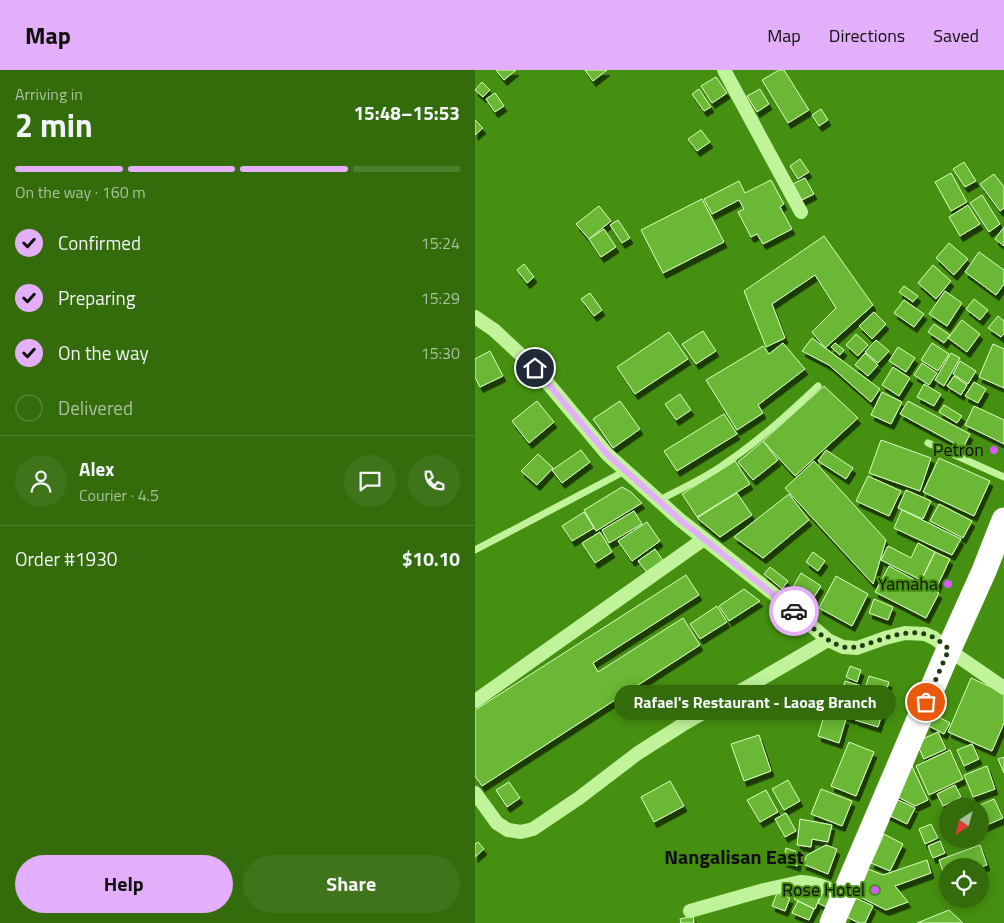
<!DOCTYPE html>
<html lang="en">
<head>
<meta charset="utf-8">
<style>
	body { margin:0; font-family:"Titillium Web",sans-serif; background:#3f741a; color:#f1f3f6; height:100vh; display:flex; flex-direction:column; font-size:19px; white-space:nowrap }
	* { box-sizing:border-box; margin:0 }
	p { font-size:16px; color:#a9c09d }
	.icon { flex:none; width:28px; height:28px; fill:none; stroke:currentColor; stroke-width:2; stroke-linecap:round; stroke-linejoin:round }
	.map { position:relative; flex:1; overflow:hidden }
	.sheet { display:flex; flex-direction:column; background:#346c0c; width:475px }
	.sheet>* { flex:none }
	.needle { width:32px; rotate:216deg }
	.buttons { position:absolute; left:464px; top:728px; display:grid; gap:10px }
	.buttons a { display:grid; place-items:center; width:50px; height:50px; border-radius:50%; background:#346c0c; box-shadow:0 2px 12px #0003; font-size:25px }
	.pin { position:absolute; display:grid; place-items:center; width:42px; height:42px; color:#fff; margin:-21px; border:2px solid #fff; border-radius:50%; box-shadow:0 1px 5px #0007 }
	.courier { position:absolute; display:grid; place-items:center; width:50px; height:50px; margin:-25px; border:4px solid #e4affa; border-radius:50%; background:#fff; color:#222; box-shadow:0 1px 6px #0007 }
	.bubble { position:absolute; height:35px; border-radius:18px; background:#346c0c; box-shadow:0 2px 12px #0003; font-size:16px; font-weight:700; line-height:35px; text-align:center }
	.headline em { font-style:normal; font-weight:700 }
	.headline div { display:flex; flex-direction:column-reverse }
	.headline { display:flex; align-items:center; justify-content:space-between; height:85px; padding:0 15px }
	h1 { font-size:32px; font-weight:700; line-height:38px }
	.bar { display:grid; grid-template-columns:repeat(4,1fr); gap:8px 5px; align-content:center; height:60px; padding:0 15px }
	.bar i { height:6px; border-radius:4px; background:#4e7f2d }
	.bar .active { background:#e4affa }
	.bar p { grid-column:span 4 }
	.line { display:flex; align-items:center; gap:12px; padding:0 15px; border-top:1px solid #4e7f2d }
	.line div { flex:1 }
	.round { display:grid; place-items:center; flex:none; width:52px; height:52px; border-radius:26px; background:#3f741a }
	ol { padding:0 15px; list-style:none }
	li { display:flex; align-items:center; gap:15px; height:55px }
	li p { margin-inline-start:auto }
	li .icon { padding:5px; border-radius:50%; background:#e4affa; color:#111; stroke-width:4 }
	li:last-child { color:#a9c09d }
	li i { width:28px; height:28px; border:2px solid #4e7f2d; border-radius:50% }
	.primary-button { display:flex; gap:10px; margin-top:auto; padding:10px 15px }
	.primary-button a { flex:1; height:58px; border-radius:30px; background:#e4affa; color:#111; font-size:20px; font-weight:700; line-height:58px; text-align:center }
	.primary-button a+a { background:#3f741a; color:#f1f3f6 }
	header { display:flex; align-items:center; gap:30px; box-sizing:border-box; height:70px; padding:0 25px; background:#e4affa; color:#111 }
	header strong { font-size:24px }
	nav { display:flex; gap:28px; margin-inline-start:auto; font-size:18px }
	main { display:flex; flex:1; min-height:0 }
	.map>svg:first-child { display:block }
	.building { fill:#6bb834; stroke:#dbfec1; filter:url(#shadow) }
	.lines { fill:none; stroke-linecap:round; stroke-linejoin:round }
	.lane { stroke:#c0f39a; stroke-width:7 }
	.street { stroke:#c0f39a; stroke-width:14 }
	.highway { stroke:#fff; stroke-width:25 }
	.done { stroke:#233d11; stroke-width:5; stroke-dasharray:0 9 }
	.route { stroke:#e4affa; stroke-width:6 }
	.poi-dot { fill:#d45cff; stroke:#459010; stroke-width:2 }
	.labels { text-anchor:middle; stroke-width:4; stroke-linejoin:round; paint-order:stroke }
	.poi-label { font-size:18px; fill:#111; stroke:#459010; text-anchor:end }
	.quarter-label { font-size:20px; font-weight:bold; fill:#111; stroke:#459010 }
</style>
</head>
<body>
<header>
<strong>Map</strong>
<nav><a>Map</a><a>Directions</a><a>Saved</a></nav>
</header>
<main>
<section class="sheet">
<div class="headline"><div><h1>2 min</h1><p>Arriving in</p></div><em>15:48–15:53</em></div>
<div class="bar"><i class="active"></i><i class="active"></i><i class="active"></i><i></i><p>On the way · 160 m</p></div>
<ol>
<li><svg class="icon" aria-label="check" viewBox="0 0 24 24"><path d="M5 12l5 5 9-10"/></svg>Confirmed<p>15:24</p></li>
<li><svg class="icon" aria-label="check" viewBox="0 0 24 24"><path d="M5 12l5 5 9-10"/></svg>Preparing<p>15:29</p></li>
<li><svg class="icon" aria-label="check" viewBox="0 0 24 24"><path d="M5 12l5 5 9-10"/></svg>On the way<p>15:30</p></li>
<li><i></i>Delivered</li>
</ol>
<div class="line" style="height:90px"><a class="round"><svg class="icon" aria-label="person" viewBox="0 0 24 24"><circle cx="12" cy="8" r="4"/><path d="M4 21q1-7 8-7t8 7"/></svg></a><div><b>Alex</b><p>Courier · 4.5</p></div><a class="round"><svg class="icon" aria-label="chat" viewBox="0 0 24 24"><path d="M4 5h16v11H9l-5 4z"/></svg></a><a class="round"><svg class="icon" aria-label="phone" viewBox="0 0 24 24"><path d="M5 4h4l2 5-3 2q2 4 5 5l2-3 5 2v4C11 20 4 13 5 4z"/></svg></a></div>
<div class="line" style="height:65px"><div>Order #1930</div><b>$10.10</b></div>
<div class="primary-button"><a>Help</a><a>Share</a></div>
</section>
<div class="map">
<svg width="529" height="853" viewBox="0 0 529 853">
	<defs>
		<filter id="shadow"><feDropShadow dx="3" dy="5.5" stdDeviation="0" flood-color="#0009"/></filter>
	</defs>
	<rect width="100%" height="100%" fill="#459010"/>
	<path class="building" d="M21 0H41L29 10Z
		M110 0H132L118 11Z
		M304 0H309L334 40 313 53 287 10Z
		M241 7 252 23 237 33 226 16Z
		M7 12 15 20 8 27 0 20Z
		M224 19 236 37 229 41 217 24Z
		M285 19 294 34 282 42 272 26Z
		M20 23 29 36 20 42 11 29Z
		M346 39 353 50 344 56 337 45Z
		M0 50 8 58 0 65Z
		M226 60 235 72 222 81 213 69Z
		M325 89 334 102 323 109 315 96Z
		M489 92 501 111 490 117 478 99Z
		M476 103 492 132 476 141 460 112Z
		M519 104 529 117V138L525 141 505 114Z
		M330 108 339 124 327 130 318 114Z
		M296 110 309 134 305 137 317 159 288 174 282 164 276 167 263 142 269 139 264 130 237 144 229 129 264 111 270 123Z
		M507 125 525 154 514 162 495 133Z
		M227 129 249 172 188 203 166 160Z
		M493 135 505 154 485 166 474 147Z
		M124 136 136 151 114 169 101 154Z
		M143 150 155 168 147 173 135 155Z
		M529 157V176L520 169Z
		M129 159 141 177 126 187 114 169Z
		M349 166 398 235 350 278 337 262 361 238 340 205 297 234 310 268 291 277 269 221Z
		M474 173 493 189 479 205 461 188Z
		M504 182 529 200V214L521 225 490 202Z
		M49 194 59 207 52 213 42 200Z
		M458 195 476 211 461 229 443 213Z
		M429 216 443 226 438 232 424 222Z
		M470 221 487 233 472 256 454 244Z
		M115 223 127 240 119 246 106 229Z
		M499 229 513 240 505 250 491 239Z
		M429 230 449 244 439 257 419 243Z
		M399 242 411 254 397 269 384 256Z
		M523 246 529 251V264L526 267 513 258Z
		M487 250 505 264 492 282 473 268Z
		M459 254 475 265 469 273 453 262Z
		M228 261 241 281 221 294 207 274Z
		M194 262 213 289 160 324 142 297Z
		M381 264 393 275 383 286 371 275Z
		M337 268 405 319 396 332 354 295 327 281Z
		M401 270 414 281 403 293 390 282Z
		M308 273 330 299 283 335 288 343 262 360 231 310 288 276 294 284Z
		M360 273 369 280 365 285 356 277Z
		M457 273 474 284 463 301 446 290Z
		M518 274 529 279V318L504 307Z
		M423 277 440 288 431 302 414 291Z
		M15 281 28 306 5 317 0 307V289Z
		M390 283 403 295 393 306 380 295Z
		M476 283 485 288 469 316 460 310Z
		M485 291 501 301 493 314 478 304Z
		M447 293 462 303 454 315 439 305Z
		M418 297 435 308 424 326 407 315Z
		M479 306 492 315 486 325 472 316Z
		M499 312 511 319 503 333 490 326Z
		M449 314 466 324 459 336 442 327Z
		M349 316 383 348 320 406 288 371Z
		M407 322 427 332 416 354 396 345Z
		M205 324 216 340 201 350 190 334Z
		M62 331 79 352 54 373 37 351Z
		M145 331 165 359 138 378 118 349Z
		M433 331 495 364 488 378 425 344Z
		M469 335 487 346 482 353 464 342Z
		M499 336 529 350V374L490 355Z
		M249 344 262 364 202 401 189 381Z
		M406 370 456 388 445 421 394 403Z
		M288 371 303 390 278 410 263 392Z
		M106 380 115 392 87 413 77 400Z
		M351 380 378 398 371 409 343 391Z
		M63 384 78 398 62 415 46 401Z
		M464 388 515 411 499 446 448 422Z
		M260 391 275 414 222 447 207 424Z
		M339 391 411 470 398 514 310 418Z
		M393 406 426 421 414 446 381 431Z
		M147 417 156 422 167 433 121 461 109 440Z
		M431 420 456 431 448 449 423 438Z
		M262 423 277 445 245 467 222 448Z
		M314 424 334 450 288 488 259 467Z
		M464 434 497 451 488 468 455 451Z
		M427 440 486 469 477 485 419 458Z
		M159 441 167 454 134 473 127 460Z
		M109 442 119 458 97 471 87 456Z
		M172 452 185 471 157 491 143 471Z
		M125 462 137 482 120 493 107 473Z
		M443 473 460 482 446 510 406 490 413 476 436 488Z
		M180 479 191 495 175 507 163 491Z
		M338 482 350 491 343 501 331 492Z
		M460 482 475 489 461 519 446 511Z
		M414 496 464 523 451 548 400 522Z
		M295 497 313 511 307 519 289 504Z
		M326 503 346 516 337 530 318 517Z
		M211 505 224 525 118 593 123 602 208 548 225 575 7 716 0 706V640Z
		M361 506 393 524 377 556 344 538Z
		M269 519 285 531 254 551 244 536Z
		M399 529 418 537 413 550 394 543Z
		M242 536 252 552 225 569 215 554Z
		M375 596 386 600 382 612 371 607Z
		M394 606 414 612 410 625 390 618Z
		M496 608 529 623V653L517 681 473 662Z
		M370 611 390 617 379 649 360 643Z
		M389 625 411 632 403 657 380 650Z
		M350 643 371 649 364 673 343 666Z
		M458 644 475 653 469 664 452 655Z
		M463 662 471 679 449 689 441 672Z
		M284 665 296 701 269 711 256 674Z
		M374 672 399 682 381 726 356 716Z
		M497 674 504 689 489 696 482 680Z
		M475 680 488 709 454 725 441 696Z
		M529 687V703L523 689Z
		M435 692 453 730 440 736 417 724Z
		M512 696 520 719 498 727 489 705Z
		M313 710 325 731 309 740 297 719Z
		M195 711 209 736 179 752 166 727Z
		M34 712 45 728 32 737 21 720Z
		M480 715 486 727 468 736 462 724Z
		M346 719 377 731 367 756 336 744Z
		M291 720 303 742 285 752 272 730Z
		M417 727 440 738 432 754 409 743Z
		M519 729 528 748 505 758V736H503Z
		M311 743 321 761 310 767 300 749Z
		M325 749 357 755 353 772 337 769 336 777 322 775Z
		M456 754 463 768 450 774 444 759Z
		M409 764 428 774 415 801 396 793Z
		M465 771 470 783 458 788 453 776Z
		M3 772 9 779 0 787V774Z
		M351 775 362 779 353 804 328 794 332 785Z
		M505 775 512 795 505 797V796H472V809L471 810 464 790Z
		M311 778 326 783 322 796 308 791Z
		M452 790 456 803 420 816 433 832 411 840 383 826 393 799 408 805Z
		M326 812 347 822 340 839 319 829Z
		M348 821 357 825 351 837 343 833Z
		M302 823 315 828 310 841 297 836Z
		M381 828 398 836 390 853H384L372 847Z
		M323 831 339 839 334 850 317 843Z
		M474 840 488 853H442Z
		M218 846 219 853H206L205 849Z"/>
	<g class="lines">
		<path class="lane" d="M453 373 529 407
			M184 430C206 419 228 409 248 395 283 372 313 344 343 316
			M0 480 150 401"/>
		<path class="street" d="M249 0 326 142
			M0 247 19 260 60 298 132 384 204 449 305 529 353 570 368 577 382 578 410 568 430 563 450 564 459 568 484 587 529 618
			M0 631 229 469
			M0 723 22 753 33 760 46 762 58 759 104 728 163 683 207 655 353 570
			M215 841 289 820 325 812C340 812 355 819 369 825"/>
		<path class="highway" d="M357 853 474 579 509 501 529 450"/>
	</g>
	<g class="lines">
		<path class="done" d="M319 541C333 553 351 573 369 577 380 579 388 575 399 572 417 565 439 558 458 567 464 570 469 575 474 579L451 632"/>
		<path class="route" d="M60 298 132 384 204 449 319 541"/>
	</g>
	<g class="poi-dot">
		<circle cx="519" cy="380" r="5"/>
		<circle cx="473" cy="514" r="5"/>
		<circle cx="400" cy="820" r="5"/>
	</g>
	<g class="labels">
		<g class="poi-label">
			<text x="509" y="386">Petron</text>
			<text x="463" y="520">Yamaha</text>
			<text x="390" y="826">Rose Hotel</text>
		</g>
		<g class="quarter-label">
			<text x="259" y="794">Nangalisan East</text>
		</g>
	</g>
</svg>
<div class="buttons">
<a><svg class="needle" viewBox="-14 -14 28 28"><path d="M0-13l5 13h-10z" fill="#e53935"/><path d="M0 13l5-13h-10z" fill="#a9c09d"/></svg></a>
<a><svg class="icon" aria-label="locate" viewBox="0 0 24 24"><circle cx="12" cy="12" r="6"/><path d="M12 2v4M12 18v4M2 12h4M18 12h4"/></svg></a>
</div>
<div class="pin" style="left:451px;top:632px;background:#ea580c"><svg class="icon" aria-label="bag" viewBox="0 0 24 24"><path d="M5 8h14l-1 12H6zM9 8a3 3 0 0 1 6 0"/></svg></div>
<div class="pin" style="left:60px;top:298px;background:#1f2937"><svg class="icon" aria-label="home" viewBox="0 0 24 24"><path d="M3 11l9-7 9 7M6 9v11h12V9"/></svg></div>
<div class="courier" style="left:319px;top:541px"><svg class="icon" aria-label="car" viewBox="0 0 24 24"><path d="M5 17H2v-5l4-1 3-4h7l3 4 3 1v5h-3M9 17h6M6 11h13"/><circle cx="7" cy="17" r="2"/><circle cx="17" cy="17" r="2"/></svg></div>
<div class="bubble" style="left:139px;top:615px;width:282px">Rafael's Restaurant - Laoag Branch</div>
</div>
</main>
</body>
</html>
